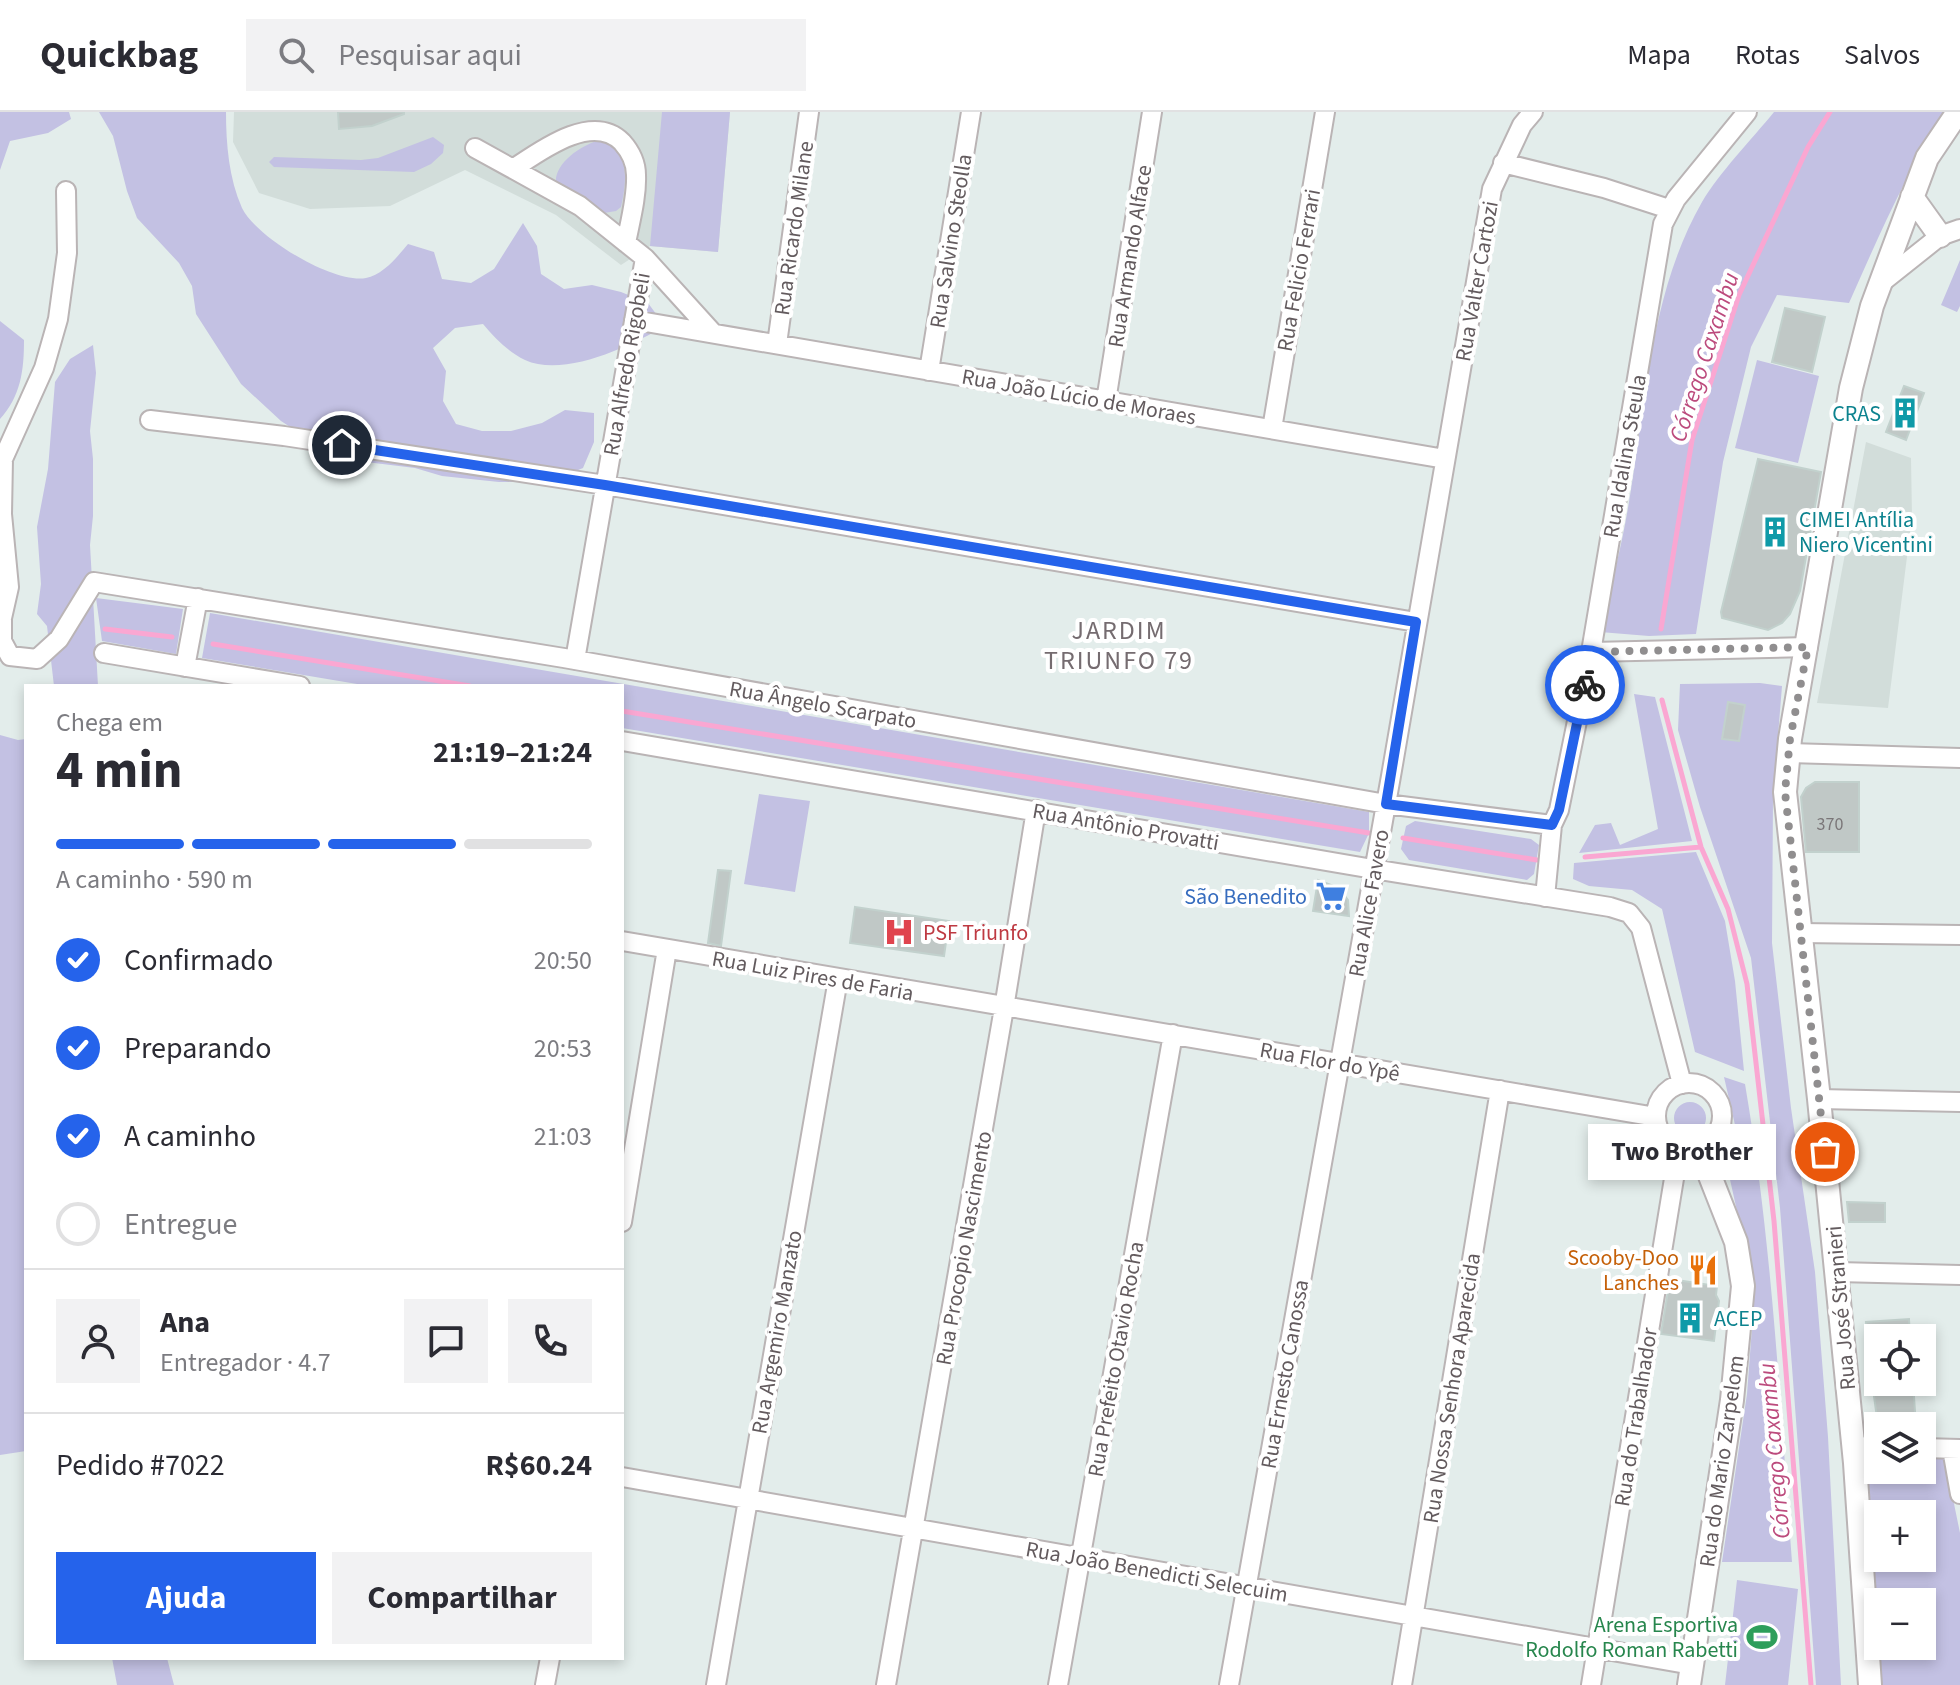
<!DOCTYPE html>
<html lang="pt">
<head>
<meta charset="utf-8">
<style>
	body { margin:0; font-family:"Source Sans 3",sans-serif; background:#f2f2f3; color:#2b2b33; height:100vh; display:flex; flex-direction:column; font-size:30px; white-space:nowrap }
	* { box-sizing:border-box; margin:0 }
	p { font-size:26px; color:#7c7c81 }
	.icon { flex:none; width:44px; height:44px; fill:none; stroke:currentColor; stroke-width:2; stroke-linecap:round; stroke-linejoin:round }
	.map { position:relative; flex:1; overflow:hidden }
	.drawer { position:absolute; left:24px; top:572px; width:600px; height:976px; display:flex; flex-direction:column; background:#fff; border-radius:0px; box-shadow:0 4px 12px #0003 }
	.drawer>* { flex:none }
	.fabs { position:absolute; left:1864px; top:1212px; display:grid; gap:16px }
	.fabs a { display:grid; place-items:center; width:72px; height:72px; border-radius:0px; background:#fff; box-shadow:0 4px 12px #0003; font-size:40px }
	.pin { position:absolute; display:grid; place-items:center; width:68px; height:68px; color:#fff; margin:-34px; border:4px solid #fff; border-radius:50%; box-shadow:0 2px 8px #0007 }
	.courier { position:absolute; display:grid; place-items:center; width:80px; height:80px; margin:-40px; border:6px solid #2563eb; border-radius:50%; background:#fff; color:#222; box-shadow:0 2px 10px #0007 }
	.bubble { position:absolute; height:56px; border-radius:0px; background:#fff; box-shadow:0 4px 12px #0003; font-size:26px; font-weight:700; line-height:56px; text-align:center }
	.overview em { font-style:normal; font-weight:700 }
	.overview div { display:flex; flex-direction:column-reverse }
	.overview { display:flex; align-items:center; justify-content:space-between; height:136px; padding:0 32px }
	h1 { font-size:52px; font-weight:700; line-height:60px }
	.bar { display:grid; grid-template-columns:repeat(4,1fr); gap:12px 8px; align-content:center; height:96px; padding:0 32px }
	.bar i { height:10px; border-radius:6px; background:#e1e1e2 }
	.bar .current { background:#2563eb }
	.bar p { grid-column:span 4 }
	.line { display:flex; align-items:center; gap:20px; padding:0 32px; border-top:2px solid #e1e1e2 }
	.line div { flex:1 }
	.round { display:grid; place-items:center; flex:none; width:84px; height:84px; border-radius:0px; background:#f2f2f3 }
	ol { padding:0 32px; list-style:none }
	li { display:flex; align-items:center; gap:24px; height:88px }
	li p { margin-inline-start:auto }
	li .icon { padding:8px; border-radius:50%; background:#2563eb; color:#fff; stroke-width:4 }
	li:last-child { color:#7c7c81 }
	li i { width:44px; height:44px; border:4px solid #e1e1e2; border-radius:50% }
	.action { display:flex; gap:16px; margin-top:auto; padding:16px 32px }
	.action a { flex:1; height:92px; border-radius:0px; background:#2563eb; color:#fff; font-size:32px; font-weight:700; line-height:92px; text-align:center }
	.action a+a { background:#f2f2f3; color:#2b2b33 }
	header { display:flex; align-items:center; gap:48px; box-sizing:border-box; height:112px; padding:0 40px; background:#fff; border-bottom:2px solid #e1e1e2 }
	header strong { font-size:38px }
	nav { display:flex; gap:44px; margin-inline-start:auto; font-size:28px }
	.search { width:560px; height:72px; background:#f2f2f3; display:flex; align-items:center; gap:20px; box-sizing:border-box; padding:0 28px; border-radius:0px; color:#7c7c81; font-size:30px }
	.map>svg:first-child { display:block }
	.education { fill:#d2ddda }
	.green { fill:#c3c1e3; fill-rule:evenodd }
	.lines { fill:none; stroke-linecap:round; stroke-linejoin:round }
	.stream { stroke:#faa7d2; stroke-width:5 }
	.building { fill:#c0c8c6; stroke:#c2d1cd; stroke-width:2 }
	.minor-casing { stroke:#bab4b5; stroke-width:22 }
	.tertiary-casing { stroke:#bab4b5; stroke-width:26 }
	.minor { stroke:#fff; stroke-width:18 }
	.tertiary { stroke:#fff; stroke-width:22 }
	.done { stroke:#908e8f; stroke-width:8; stroke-dasharray:0 14.4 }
	.route { stroke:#2563eb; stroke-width:10 }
	.labels { text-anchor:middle; stroke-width:8; stroke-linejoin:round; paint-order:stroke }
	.number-label { font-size:18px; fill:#7a7678 }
	.street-label { font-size:22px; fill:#635b5e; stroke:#fff }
	.culture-label { font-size:22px; fill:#0d838f; stroke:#fff; text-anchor:start }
	.shop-label { font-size:22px; fill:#366cbe; stroke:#fff; text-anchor:end }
	.health-label { font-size:22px; fill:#be3a42; stroke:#fff; text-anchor:start }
	.food-label { font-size:22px; fill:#c56008; stroke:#fff; text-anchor:end }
	.leisure-label { font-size:22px; fill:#27864d; stroke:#fff; text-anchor:end }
	.water-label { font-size:24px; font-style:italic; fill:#bc4b7d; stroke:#fff }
	.quarter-label { font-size:26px; letter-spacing:2px; fill:#756c70; stroke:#fff }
</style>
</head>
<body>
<header>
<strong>Quickbag</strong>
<div class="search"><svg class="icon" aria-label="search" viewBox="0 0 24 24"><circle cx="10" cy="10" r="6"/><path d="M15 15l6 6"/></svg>Pesquisar aqui</div>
<nav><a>Mapa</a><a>Rotas</a><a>Salvos</a></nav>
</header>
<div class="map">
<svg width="1960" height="1573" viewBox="0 0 1960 1573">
	<rect width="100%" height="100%" fill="#e3edeb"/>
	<path class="education" d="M234 0H730L718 140 650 134 621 153 556 103 465 58 390 94 310 97 259 81 233 30Z
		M1866 330 1911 346 1912 405 1888 596 1817 591Z"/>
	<path class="green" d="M0 0H69L71 7 48 21 10 29 0 58Z
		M99 0H226C226 32 229 67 242 96 256 125 333 172 366 166 383 163 398 144 408 132L434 140 442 167 471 171 494 157 523 111 537 134 541 162 564 177 592 173 621 180 648 191 665 214C631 234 564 266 525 248 508 240 495 226 483 212L455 216 433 236 446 259 443 289 456 312 482 319H511L542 311 565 298 594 301V330L583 356 556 367 528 370H499L442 364 415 356 358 349 304 324 281 309 241 272 196 202 192 174 179 151 137 106 127 79 113 24Z
		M662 0H730L718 140 650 134Z
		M1774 0H1946C1906 60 1878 126 1849 191L1777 183 1751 235 1723 350 1696 522 1649 524 1600 520C1610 479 1621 437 1628 396 1646 293 1649 183 1702 90 1719 61 1752 27 1774 0Z
		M433 25 444 33 443 41 431 52 414 60 274 55 269 50 274 45 361 48 378 46Z
		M597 29C631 32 627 69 621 95L616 99 604 101 556 71C554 52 580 34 597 29Z
		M1960 148V194L1957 200 1941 193Z
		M0 209 24 228C24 258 21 284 0 307Z
		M93 233 96 261 90 319 93 347V404L90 433 98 574H54L47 514 37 502 41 472 37 415 48 357 55 270 70 247Z
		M1757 248 1819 264 1798 351 1735 336Z
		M96 486 183 497 176 542 102 529Z
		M210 501 1369 700V721L1360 740 622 616V574H369L202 546Z
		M1760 571 1782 574 1773 686 1772 831 1791 996 1815 1160 1828 1325 1841 1573H1816L1780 1096 1751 846 1700 695 1678 618 1680 572Z
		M1634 582 1655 585 1692 729 1579 741 1595 713 1611 711 1620 733 1658 717Z
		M0 623 18 628 26 627V1339L0 1343Z
		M759 682 810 689 795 780 744 772Z
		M1415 709 1531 727 1539 733 1534 762 1527 768 1409 748 1401 737 1406 714Z
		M1696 740 1725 809 1735 869 1744 959 1695 940 1662 797 1632 778 1589 774 1573 767 1574 751Z
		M1724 965 1745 972C1772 1130 1780 1291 1792 1450H1722L1747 1282 1754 1189 1745 1135 1723 1036 1735 1013Z
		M1674 1006a16 16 0 1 1 32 0a16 16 0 1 1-32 0Z
		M1943 1338 1960 1421V1573H1879L1861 1351 1878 1348V1358H1922V1341ZM1878 1402H1922V1446H1878ZM1878 1490H1922V1534H1878Z
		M1737 1468 1798 1477 1788 1573H1725Z
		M112 1546H167L174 1573H117Z"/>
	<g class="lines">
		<path class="stream" d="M105 517 172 525
			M1661 517 1692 328 1739 183 1808 35 1830 0
			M213 532 470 574
			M1662 588 1701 735 1728 797 1747 872 1774 1109 1811 1573
			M622 599 1369 721
			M1403 726 1537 748
			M1585 745 1701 735"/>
	</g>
	<path class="building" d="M338 0H404V2L372 14 339 17Z
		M1785 196 1825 205 1812 260 1772 250Z
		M1904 274 1924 281 1906 328 1886 320Z
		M1758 347 1821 360 1800 479 1790 502 1782 511 1768 518 1722 506 1721 500Z
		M1728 590 1745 593 1739 629 1722 627Z
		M1815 670H1859V740H1806L1801 685 1806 676Z
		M718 758 731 759 721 834 708 831Z
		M1318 768 1339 776 1348 788 1349 804 1313 799Z
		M855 795 949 809 944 844 850 831Z
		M1619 1026 1642 1031 1640 1037 1650 1039 1648 1062 1612 1055Z
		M1847 1090 1885 1091V1110H1849Z
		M1670 1167 1717 1174 1716 1183 1719 1189 1714 1229 1661 1222Z
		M1909 1207 1910 1226H1867L1866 1210Z
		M1872 1270H1913L1916 1314H1885L1877 1306Z"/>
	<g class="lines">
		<g class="minor-casing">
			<path id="minor" d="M475 36 580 94 645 146 713 221
				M1503 51 1604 76 1669 97
				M513 57C540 39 592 0 622 30 630 39 636 51 636 63 637 85 630 110 626 131
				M66 79 67 141 58 207 44 256 3 347 2 402 9 475 2 506V529L10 544 37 547 59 527 94 470 564 546 1386 692 1552 713
				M1881 171 1940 124 1960 117
				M634 208 1445 347
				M777 232 809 0
				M929 259 971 0
				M1106 289 1152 0
				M150 308 284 324 605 373 1416 510
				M1272 317 1325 0
				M1591 540 1808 535
				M104 541 300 574
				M575 548 645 146
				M185 555 198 486
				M622 629 1373 757 1610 795 1629 801 1641 816 1682 972
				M1789 641 1960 646
				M1545 785 1552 713 1559 698 1591 540 1663 112 1676 87 1747 0
				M1800 821 1960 823
				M622 829 1656 1005
				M1656 1004a33 33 0 1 1 66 0a33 33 0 1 1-66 0Z
				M1819 987 1960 990
				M622 1110 667 837
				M1837 1160 1960 1163
				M1852 1334 1878 1335
				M1922 1336 1960 1337
				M1952 1337 1960 1382
				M622 1365 1692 1553
				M545 1573 550 1546
				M716 1573 838 867
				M886 1573 1004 896 1036 698
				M1058 1573 1173 922
				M1229 1573 1391 664 1492 77 1522 13 1533 0
				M1402 1573 1500 978
				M1591 1573 1679 1036"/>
		</g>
		<g class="tertiary-casing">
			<path id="tertiary" d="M1912 85 1940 124
				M1689 1573 1732 1288 1743 1174 1736 1130 1699 1036
				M1870 1573 1855 1351 1819 987 1785 680 1790 627 1851 276 1872 194 1927 46 1958 0"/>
		</g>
		<use href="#minor" class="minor"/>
		<use href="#tertiary" class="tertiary"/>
	</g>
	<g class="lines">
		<path class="done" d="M1585 573 1591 540 1808 535 1790 627 1785 680 1825 1040"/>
		<path class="route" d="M342 333 605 373 1416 510 1386 692 1552 713 1559 698 1585 573"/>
	</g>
	<defs>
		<g id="building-bare" transform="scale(2.4)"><path d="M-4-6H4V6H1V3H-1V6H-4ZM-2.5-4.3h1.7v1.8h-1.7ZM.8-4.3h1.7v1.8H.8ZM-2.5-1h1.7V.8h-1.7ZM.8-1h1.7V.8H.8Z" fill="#0f9aa8" stroke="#fff" stroke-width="2.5" paint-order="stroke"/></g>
		<g id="supermarket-bare" transform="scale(2.4)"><path d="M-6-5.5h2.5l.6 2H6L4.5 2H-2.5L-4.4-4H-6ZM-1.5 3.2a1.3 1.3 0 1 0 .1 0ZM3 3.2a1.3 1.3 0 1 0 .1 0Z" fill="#3f7fe0" stroke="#fff" stroke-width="2.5" paint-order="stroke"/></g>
		<g id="hospital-bare" transform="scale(2.4)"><path d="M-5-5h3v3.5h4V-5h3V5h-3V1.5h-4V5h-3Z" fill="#e0444e" stroke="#fff" stroke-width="2.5" paint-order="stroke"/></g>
		<g id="restaurant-bare" transform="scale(2.4)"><path d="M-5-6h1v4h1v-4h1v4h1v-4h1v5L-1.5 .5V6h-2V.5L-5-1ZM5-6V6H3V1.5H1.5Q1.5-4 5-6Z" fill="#e8710a" stroke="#fff" stroke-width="2.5" paint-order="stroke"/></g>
		<g id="stadium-bare" transform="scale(2.4)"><path d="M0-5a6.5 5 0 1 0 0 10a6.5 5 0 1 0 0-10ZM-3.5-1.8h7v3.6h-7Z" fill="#2e9e5b" stroke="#fff" stroke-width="2.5" paint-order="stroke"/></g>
	</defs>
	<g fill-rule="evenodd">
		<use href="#building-bare" x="1905" y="301"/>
		<use href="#building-bare" x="1775" y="420"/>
		<use href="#supermarket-bare" x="1331" y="784"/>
		<use href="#hospital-bare" x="899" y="820"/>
		<use href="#restaurant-bare" x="1703" y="1158"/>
		<use href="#building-bare" x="1690" y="1206"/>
		<use href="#stadium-bare" x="1762" y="1525"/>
	</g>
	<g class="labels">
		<g class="number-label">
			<text x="1830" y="718">370</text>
		</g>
		<g class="street-label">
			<text transform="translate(793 116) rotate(-82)" y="8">Rua Ricardo Milane</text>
			<text transform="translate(950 129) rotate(-81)" y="8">Rua Salvino Steolla</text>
			<text transform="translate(1129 144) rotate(-81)" y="8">Rua Armando Alface</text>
			<text transform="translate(1298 158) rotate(-80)" y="8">Rua Felicio Ferrari</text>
			<text transform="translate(1476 169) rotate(-80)" y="8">Rua Valter Cartozi</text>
			<text transform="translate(626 252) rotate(-80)" y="8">Rua Alfredo Rigobeli</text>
			<text transform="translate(1079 284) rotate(10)" y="8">Rua João Lúcio de Moraes</text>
			<text transform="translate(1624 344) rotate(-80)" y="8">Rua Idalina Steula</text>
			<text transform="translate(823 592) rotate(10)" y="8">Rua Ângelo Scarpato</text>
			<text transform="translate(1126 714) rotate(10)" y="8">Rua Antônio Provatti</text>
			<text transform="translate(1368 791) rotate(-80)" y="8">Rua Alice Favero</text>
			<text transform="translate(813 863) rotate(10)" y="8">Rua Luiz Pires de Faria</text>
			<text transform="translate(1330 949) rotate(10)" y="8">Rua Flor do Ypê</text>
			<text transform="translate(963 1136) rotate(-80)" y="8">Rua Procopio Nascimento</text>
			<text transform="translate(1840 1196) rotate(-95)" y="8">Rua José Stranieri</text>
			<text transform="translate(776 1220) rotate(-80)" y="8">Rua Argemiro Manzato</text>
			<text transform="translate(1115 1247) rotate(-80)" y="8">Rua Prefeito Otavio Rocha</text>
			<text transform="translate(1284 1262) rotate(-80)" y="8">Rua Ernesto Canossa</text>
			<text transform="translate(1451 1276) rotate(-81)" y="8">Rua Nossa Senhora Aparecida</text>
			<text transform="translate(1635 1305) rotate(-81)" y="8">Rua do Trabalhador</text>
			<text transform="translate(1721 1349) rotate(-82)" y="8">Rua do Mario Zarpelom</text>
			<text transform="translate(1157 1459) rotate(10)" y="8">Rua João Benedicti Selecuim</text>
		</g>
		<g class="culture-label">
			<text x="1881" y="309" text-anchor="end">CRAS</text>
			<text x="1799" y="415">CIMEI Antília<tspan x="1799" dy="25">Niero Vicentini</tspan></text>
			<text x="1714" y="1214">ACEP</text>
		</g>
		<g class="shop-label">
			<text x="1307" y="792">São Benedito</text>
		</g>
		<g class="health-label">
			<text x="923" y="828">PSF Triunfo</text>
		</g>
		<g class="food-label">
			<text x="1679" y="1153">Scooby-Doo<tspan x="1679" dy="25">Lanches</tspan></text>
		</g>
		<g class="leisure-label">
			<text x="1738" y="1520">Arena Esportiva<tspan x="1738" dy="25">Rodolfo Roman Rabetti</tspan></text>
		</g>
		<g class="water-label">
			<text transform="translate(1704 245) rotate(-72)" y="8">Córrego Caxambu</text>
			<text transform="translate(1774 1339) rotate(-95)" y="8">Córrego Caxambu</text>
		</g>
		<g class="quarter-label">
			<text x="1119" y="527">JARDIM<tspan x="1119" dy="30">TRIUNFO 79</tspan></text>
		</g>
	</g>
</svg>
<div class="fabs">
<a><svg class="icon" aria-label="locate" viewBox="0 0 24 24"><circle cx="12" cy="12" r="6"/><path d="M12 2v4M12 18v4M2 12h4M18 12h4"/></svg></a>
<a><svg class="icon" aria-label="layers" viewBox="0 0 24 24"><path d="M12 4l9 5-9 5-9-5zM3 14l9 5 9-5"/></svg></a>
<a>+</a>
<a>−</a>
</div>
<div class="pin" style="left:1825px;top:1040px;background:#ea580c"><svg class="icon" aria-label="bag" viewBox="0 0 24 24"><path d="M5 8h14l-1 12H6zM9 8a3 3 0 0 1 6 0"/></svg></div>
<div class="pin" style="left:342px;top:333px;background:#1f2937"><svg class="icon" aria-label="home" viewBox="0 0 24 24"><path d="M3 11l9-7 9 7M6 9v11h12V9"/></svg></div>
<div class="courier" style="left:1585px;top:573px"><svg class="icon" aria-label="bike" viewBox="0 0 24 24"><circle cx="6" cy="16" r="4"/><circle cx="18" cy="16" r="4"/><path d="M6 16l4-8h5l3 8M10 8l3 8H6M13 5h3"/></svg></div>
<div class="bubble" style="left:1588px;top:1012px;width:188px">Two Brother</div>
<section class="drawer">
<div class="overview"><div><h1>4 min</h1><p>Chega em</p></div><em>21:19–21:24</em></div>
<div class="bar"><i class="current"></i><i class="current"></i><i class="current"></i><i></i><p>A caminho · 590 m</p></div>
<ol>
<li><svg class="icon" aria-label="check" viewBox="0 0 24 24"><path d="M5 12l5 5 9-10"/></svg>Confirmado<p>20:50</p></li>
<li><svg class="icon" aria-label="check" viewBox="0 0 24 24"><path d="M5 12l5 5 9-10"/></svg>Preparando<p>20:53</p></li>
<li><svg class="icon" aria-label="check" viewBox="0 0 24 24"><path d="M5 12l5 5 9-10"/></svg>A caminho<p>21:03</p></li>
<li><i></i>Entregue</li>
</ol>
<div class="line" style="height:144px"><a class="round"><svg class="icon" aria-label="person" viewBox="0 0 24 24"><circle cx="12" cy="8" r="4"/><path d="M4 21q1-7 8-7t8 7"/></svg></a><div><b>Ana</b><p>Entregador · 4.7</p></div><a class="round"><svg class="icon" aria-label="chat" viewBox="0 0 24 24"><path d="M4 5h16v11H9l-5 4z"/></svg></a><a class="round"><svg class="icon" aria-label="phone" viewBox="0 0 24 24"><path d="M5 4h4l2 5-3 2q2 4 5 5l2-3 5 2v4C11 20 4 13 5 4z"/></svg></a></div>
<div class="line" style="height:104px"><div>Pedido #7022</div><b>R$60.24</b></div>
<div class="action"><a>Ajuda</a><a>Compartilhar</a></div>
</section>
</div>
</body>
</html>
